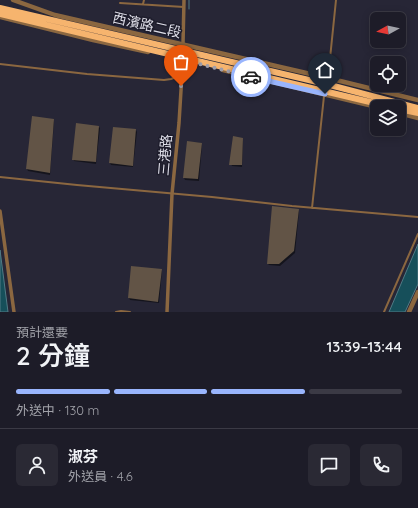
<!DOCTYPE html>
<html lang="zh-TW">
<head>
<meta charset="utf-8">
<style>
	body { margin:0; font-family:Quicksand,"Noto Sans TC",sans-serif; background:#2a2934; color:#f1f3f6; height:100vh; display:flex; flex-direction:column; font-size:15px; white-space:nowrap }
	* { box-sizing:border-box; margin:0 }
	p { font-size:13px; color:#a0a1a8 }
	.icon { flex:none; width:22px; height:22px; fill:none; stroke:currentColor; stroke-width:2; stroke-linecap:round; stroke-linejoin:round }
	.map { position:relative; height:312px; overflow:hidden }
	.drawer { display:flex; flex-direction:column; background:#1d1c28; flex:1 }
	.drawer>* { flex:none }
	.needle { width:26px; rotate:262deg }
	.controls { position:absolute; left:370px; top:12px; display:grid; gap:8px }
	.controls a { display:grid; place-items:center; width:36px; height:36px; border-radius:6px; background:#1d1c28; box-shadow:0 2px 10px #0003,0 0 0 1px #3b3a45; font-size:20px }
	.pin { position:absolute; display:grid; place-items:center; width:34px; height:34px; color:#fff; margin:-41px -17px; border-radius:50% 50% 50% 0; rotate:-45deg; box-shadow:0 0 4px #0007 }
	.pin .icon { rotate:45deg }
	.courier { position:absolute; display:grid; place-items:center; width:40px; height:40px; margin:-20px; border:3px solid #99b5fd; border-radius:50%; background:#fff; color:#222; box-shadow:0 1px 5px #0007 }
	.head em { font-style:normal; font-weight:600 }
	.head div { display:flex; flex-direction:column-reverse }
	.head { display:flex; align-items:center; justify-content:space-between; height:68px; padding:0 16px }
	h1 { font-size:26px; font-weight:600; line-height:30px }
	.bar { display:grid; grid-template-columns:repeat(4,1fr); gap:6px 4px; align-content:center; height:48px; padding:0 16px }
	.bar i { height:5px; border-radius:3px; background:#3b3a45 }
	.bar .selected { background:#99b5fd }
	.bar p { grid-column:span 4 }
	.line { display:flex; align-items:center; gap:10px; padding:0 16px; border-top:1px solid #3b3a45 }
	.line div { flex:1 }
	.round { display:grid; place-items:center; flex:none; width:42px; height:42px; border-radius:6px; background:#2a2934 }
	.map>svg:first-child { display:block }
	.water { fill:#164f5a; stroke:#527a85 }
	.shadow { fill:#0007 }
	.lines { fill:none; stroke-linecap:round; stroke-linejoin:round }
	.stream { stroke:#527a85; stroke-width:1 }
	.building { fill:#625446 }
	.service { stroke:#8b6740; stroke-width:2 }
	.minor { stroke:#8b6740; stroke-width:3.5 }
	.tertiary { stroke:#8b6740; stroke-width:4.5 }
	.trunk { stroke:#f6b46e; stroke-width:6 }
	.trunk-bridge { stroke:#f6b46e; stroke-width:6 }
	.done { stroke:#9f9eaa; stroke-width:4; stroke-dasharray:0 7.2 }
	.route { stroke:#99b5fd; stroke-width:5 }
	.labels { text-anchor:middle; stroke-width:3; stroke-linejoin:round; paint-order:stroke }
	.street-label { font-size:14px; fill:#dfdfe9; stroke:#1e1d2c }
</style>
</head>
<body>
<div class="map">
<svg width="418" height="312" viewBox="0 0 418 312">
	<rect width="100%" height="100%" fill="#272636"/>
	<path class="water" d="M418 244V284L405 312H389Z
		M0 250 8 312H0Z"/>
	<path class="shadow" d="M33 117 53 120 54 122 50 175 28 171 27 169Z
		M99 127 100 128 96 164 74 161 73 159Z
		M136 130 137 132 133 167 111 165 110 163Z
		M242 139 243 141 242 167 232 166 231 164Z
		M188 142 201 143 202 145 199 181 185 180 184 178Z
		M298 210 299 212 295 253 280 266 269 265 268 264Z
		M161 270 162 271 159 303 130 300 129 298Z"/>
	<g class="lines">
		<path class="stream" d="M189 9V0"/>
	</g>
	<path class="building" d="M32 116 54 119 50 173 26 169Z
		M76 123 99 126 96 162 72 160Z
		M113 127 136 129 133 166 109 163Z
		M233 136 243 138 242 165H229Z
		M187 141 202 143 198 179 183 178Z
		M272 206 299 209 294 251 279 264H267Z
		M131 266 162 269 158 302 128 298Z"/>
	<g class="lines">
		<path class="service" d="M120 3 184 7
			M143 4 144 0
			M0 64 87 74 164 80 171 79 181 75
			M328 78 336 0
			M0 177 77 185 212 197 292 206 418 217
			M312 208 324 96
			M116 312 121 311 130 312
			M384 312 418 234"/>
		<path class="minor" d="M0 211 14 312
			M167 312 172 194 179 123 182 74 184 60 183 44 184 0"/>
		<path class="tertiary" d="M13 0 55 15 328 78 418 100
			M0 17 93 40 148 52
			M223 70 377 107
			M399 113 418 118
			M409 312 418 292"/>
		<path class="trunk" d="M399 109 418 113"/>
		<path class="trunk-bridge" d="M0 8 326 84 418 108
			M0 14 391 107"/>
	</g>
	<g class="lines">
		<path class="done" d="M181 86 184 60 251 77"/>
		<path class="route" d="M251 77 325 94"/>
	</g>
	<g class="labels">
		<g class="street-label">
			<text transform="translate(147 25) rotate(13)" y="5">西濱路二段</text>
			<text transform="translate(165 155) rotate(-85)" y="5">三港路</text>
		</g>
	</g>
</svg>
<div class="controls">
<a><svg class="needle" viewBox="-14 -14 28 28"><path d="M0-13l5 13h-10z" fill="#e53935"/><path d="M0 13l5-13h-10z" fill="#a0a1a8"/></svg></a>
<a><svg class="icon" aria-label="locate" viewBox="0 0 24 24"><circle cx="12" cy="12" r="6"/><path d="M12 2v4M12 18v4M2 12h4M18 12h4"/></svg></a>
<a><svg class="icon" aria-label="layers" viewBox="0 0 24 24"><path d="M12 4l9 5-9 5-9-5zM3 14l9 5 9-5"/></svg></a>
</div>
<div class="pin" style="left:181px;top:86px;background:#ea580c"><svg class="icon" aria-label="bag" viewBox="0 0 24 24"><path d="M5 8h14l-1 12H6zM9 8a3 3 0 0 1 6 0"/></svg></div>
<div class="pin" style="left:325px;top:94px;background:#1f2937"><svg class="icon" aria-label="home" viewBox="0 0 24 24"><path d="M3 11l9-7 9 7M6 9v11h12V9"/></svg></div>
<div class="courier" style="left:251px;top:77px"><svg class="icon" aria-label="car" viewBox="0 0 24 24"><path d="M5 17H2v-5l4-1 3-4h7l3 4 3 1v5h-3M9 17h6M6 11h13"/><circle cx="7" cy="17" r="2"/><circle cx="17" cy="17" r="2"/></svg></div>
</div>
<section class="drawer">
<div class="head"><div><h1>2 分鐘</h1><p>預計還要</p></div><em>13:39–13:44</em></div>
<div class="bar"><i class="selected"></i><i class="selected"></i><i class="selected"></i><i></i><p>外送中 · 130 m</p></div>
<div class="line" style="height:72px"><a class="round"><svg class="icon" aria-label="person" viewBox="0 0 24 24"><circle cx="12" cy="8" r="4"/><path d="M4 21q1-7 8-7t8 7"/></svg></a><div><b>淑芬</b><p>外送員 · 4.6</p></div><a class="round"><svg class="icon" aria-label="chat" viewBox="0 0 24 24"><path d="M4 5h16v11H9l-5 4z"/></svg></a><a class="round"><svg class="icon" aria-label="phone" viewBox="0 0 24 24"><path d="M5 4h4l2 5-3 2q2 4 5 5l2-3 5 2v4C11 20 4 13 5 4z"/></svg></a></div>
</section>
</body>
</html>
